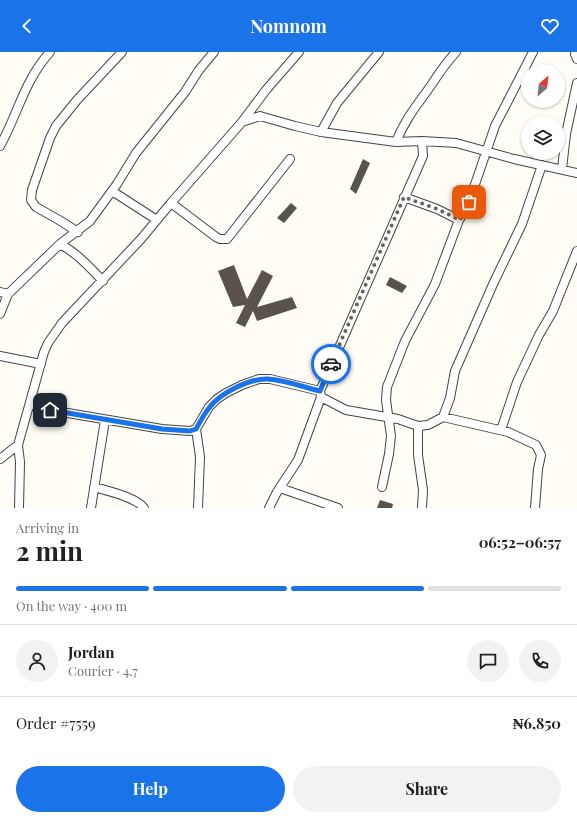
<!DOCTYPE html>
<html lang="en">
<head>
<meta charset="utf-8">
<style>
	body { margin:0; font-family:"Playfair Display",serif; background:#f2f2f2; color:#202124; height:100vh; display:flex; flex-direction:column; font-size:15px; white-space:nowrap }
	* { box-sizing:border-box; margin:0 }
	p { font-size:13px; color:#757577 }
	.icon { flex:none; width:22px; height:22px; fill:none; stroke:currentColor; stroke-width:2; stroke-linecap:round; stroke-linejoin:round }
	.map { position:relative; height:456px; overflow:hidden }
	.panel { display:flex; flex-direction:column; background:#fff; flex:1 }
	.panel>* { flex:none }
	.needle { width:26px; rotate:28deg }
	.fabs { position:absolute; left:521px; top:12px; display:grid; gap:8px }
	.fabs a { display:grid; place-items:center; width:44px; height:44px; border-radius:50%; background:#fff; box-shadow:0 1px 3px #0004; font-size:20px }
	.pin { position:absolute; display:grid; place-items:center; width:34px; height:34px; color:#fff; margin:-17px; border-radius:8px; box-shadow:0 2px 6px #0006 }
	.courier { position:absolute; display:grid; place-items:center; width:40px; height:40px; margin:-20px; border:3px solid #1a73e8; border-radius:50%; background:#fff; color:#222; box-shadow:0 1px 5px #0007 }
	.head em { font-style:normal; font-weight:700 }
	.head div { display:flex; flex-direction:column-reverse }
	.head { display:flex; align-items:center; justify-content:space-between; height:68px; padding:0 16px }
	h1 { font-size:26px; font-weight:700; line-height:30px }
	.bar { display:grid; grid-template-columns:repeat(4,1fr); gap:6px 4px; align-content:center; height:48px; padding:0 16px }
	.bar i { height:5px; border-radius:3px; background:#e0e0e0 }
	.bar .on { background:#1a73e8 }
	.bar p { grid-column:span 4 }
	.line { display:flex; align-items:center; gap:10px; padding:0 16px; border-top:1px solid #e0e0e0 }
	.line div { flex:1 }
	.round { display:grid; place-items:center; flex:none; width:42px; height:42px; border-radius:21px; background:#f2f2f2 }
	.primary-button { display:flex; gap:8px; margin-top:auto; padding:8px 16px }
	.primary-button a { flex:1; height:46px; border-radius:24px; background:#1a73e8; color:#fff; font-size:16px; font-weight:700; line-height:46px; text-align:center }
	.primary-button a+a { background:#f2f2f2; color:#202124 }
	header { display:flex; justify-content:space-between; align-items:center; height:52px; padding:0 16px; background:#1a73e8; color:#fff; font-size:18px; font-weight:700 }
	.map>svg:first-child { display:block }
	.building { fill:#5a524d }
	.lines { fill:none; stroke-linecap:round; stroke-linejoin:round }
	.minor-casing { stroke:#444; stroke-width:10 }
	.minor { stroke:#fff; stroke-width:8 }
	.done { stroke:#646461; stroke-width:4; stroke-dasharray:0 7.2 }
	.route { stroke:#1a73e8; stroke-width:5 }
</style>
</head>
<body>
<header><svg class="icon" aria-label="back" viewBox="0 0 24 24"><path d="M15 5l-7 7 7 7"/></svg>Nomnom<svg class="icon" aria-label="heart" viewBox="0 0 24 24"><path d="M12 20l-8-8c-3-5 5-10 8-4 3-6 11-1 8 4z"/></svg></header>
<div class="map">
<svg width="577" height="456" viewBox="0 0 577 456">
	<rect width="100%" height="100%" fill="#fffdf5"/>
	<path class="building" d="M363 107 370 111 356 142 350 137Z
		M291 151 297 156 284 171 277 166Z
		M234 213 247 247 262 218 273 224 257 255 292 245 297 256 257 269 253 259 245 275 236 271 245 253 233 255 218 219Z
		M390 225 407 234 402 241 386 233Z
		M380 448 393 452 392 456H377Z"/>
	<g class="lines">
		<g class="minor-casing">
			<path id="minor" d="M576 0 575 2 577 7
				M242 70 260 64 295 74 321 80 396 90 422 89 423 104 320 339 321 345 346 358 398 367 418 374 428 373 443 365 508 380 536 393 541 403 538 417 535 456
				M321 80 337 51 379 0
				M422 89 456 91 514 107 577 121
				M396 90C405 67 418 52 432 32 439 21 447 10 456 0
				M0 94C18 62 24 29 50 0
				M562 117 566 82 577 31
				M112 139 157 168
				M404 145 437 157 459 168 465 159 469 150 495 74 533 0
				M171 151 216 185 220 187H227L290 107
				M78 180 59 168 36 155 31 148 32 138 50 86 56 74 77 48 122 0
				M60 192C77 201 90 216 103 229
				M0 240 8 242 60 192 90 169 117 132 136 101 185 40 199 18 214 0
				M0 262 8 242
				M0 304 41 312
				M30 352 50 358 162 377 190 379 196 377
				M443 365 450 346 455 319 494 230 522 172 542 113
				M418 374V403L423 438 422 456
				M501 378 517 330 539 283 553 259 577 199
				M18 393 20 410 19 456
				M0 407 18 393 44 300 48 291 62 271 141 187 171 151 242 70 266 38 299 0
				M94 435C108 439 136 445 144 456
				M382 435 389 402 391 384 386 348 387 335 405 289 435 232 459 168
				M280 436 338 456
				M91 456 105 368
				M198 456 200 405 196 377 209 355 217 347 226 341 242 333 259 327H270L320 339
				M269 456 277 440 298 408 321 345"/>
		</g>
		<use href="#minor" class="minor"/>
	</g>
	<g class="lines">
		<path class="done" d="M331 312 404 145 437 157 460 168 465 159 469 150"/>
		<path class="route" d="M50 358 162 377 190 379 196 377C200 370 204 362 209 356 220 341 250 326 268 327 285 328 303 335 320 339L331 312"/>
	</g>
</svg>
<div class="fabs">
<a><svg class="needle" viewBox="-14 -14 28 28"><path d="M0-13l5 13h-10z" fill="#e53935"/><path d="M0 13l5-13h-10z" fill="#757577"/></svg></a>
<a><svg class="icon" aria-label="layers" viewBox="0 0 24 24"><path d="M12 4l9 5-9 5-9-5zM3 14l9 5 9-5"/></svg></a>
</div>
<div class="pin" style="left:469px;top:150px;background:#ea580c"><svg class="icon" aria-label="bag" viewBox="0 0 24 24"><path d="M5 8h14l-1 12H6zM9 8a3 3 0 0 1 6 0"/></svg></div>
<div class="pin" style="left:50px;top:358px;background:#1f2937"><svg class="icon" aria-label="home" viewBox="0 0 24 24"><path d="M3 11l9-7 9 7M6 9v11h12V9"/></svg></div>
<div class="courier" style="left:331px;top:312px"><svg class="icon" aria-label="car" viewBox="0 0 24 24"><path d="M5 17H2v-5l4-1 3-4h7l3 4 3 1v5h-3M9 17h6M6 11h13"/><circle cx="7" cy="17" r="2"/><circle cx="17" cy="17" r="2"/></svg></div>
</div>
<section class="panel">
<div class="head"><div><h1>2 min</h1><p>Arriving in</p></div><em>06:52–06:57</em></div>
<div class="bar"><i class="on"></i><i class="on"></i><i class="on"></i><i></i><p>On the way · 400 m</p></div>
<div class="line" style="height:72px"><a class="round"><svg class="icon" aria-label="person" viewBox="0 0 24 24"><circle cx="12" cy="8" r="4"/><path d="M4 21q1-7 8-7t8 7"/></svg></a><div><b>Jordan</b><p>Courier · 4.7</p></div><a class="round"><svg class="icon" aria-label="chat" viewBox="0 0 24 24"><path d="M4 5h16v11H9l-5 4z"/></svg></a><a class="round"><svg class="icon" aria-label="phone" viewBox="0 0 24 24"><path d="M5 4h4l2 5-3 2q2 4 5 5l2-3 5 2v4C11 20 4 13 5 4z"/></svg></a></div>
<div class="line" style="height:52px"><div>Order #7559</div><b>₦6,850</b></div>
<div class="primary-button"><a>Help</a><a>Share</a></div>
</section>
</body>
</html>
